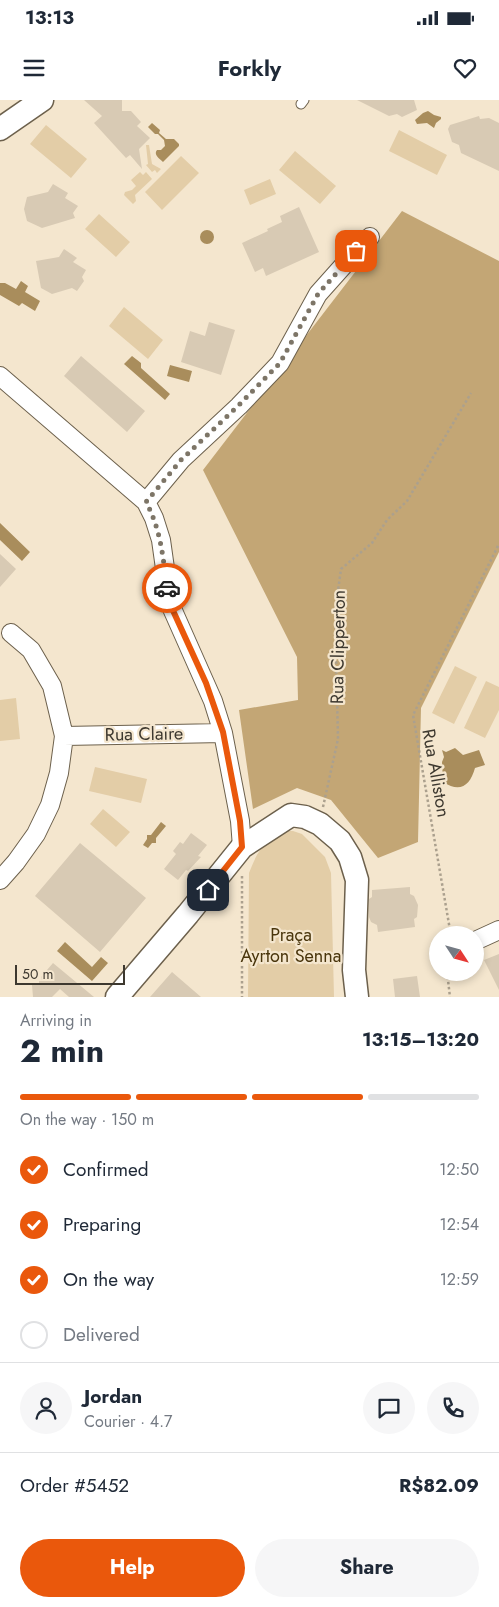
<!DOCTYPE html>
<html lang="en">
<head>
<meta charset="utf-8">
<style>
	body { margin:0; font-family:Jost,sans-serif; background:#f6f6f7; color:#1f2937; height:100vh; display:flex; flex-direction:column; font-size:19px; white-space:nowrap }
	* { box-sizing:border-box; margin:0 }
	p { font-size:16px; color:#747a83 }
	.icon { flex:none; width:28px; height:28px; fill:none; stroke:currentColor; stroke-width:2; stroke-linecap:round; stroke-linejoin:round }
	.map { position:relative; height:897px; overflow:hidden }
	.details { display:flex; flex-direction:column; background:#fff; flex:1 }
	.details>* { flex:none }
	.needle { width:32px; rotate:126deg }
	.fabs { position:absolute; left:429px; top:826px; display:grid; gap:10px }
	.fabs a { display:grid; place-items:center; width:55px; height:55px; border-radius:50%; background:#fff; box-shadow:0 2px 8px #0003; font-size:25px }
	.scale { position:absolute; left:15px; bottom:12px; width:110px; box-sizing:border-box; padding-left:5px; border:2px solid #3d382f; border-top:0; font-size:14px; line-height:18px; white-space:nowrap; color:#3d382f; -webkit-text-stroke:4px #f4e6ce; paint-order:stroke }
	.pin { position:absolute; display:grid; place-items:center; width:42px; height:42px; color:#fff; margin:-21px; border-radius:10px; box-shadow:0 2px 8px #0006 }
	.courier { position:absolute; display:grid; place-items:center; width:50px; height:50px; margin:-25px; border:4px solid #ea580c; border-radius:50%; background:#fff; color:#222; box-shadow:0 1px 6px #0007 }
	.head em { font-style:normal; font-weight:700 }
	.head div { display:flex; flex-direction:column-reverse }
	.head { display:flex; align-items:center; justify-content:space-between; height:85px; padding:0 20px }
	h1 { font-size:32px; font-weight:700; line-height:38px }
	.bar { display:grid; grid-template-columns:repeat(4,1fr); gap:8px 5px; align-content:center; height:60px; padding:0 20px }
	.bar i { height:6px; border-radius:4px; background:#e0e1e3 }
	.bar .current { background:#ea580c }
	.bar p { grid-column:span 4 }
	.line { display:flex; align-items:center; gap:12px; padding:0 20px; border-top:1px solid #e0e1e3 }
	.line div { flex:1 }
	.round { display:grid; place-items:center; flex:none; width:52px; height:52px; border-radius:26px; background:#f6f6f7 }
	ol { padding:0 20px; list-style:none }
	li { display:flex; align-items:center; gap:15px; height:55px }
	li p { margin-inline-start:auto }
	li .icon { padding:5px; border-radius:50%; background:#ea580c; color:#fff; stroke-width:4 }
	li:last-child { color:#747a83 }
	li i { width:28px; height:28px; border:2px solid #e0e1e3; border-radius:50% }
	.button { display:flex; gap:10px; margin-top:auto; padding:10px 20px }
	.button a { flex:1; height:58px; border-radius:30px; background:#ea580c; color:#fff; font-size:20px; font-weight:700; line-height:58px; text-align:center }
	.button a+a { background:#f6f6f7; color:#1f2937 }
	.status { display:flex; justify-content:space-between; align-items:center; height:35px; padding:0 25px; background:#fff; direction:ltr }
	.status svg { height:14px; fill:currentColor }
	header { display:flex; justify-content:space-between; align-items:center; height:65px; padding:0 20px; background:#fff; font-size:22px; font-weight:700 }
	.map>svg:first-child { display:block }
	.green { fill:#e3cda7 }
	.forest { fill:#c3a675 }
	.water { fill:#a98d5c }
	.building { fill:#d8cab4 }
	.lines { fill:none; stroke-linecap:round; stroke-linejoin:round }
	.service-casing { stroke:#6c604c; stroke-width:11 }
	.minor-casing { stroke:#6c604c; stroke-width:20 }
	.tertiary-casing { stroke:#6c604c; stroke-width:25 }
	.path { stroke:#aba08e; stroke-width:2.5; stroke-dasharray:2.5 2.5; stroke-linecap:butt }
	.service { stroke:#fff; stroke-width:9 }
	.minor { stroke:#fff; stroke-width:18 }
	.tertiary { stroke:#fff; stroke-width:22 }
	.done { stroke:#7d7567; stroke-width:5; stroke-dasharray:0 9 }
	.route { stroke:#ea580c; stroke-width:6 }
	.labels { text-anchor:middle; stroke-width:4.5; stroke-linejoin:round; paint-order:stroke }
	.street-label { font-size:18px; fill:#3d382f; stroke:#f4e6ce }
	.park-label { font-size:18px; fill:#49350c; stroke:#f4e6ce }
</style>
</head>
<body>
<div class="status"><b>13:13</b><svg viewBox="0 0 49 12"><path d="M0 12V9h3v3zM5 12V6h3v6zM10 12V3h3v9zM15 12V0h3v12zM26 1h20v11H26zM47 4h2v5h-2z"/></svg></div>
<header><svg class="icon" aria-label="menu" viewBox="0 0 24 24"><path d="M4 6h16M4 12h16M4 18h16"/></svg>Forkly<svg class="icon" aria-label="heart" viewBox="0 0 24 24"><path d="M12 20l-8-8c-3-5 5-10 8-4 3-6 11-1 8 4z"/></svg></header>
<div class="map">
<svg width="499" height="897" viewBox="0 0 499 897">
	<rect width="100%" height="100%" fill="#f4e6ce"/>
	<path class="green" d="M46 25 87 59 71 78 30 44Z
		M399 30 447 55 437 75 389 51Z
		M146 45H149L152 64 161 69 157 73 155 70 152 72 146 65 148 64Z
		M295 51 336 86 320 104 279 70Z
		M181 56 199 73 162 110 145 92Z
		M140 72 143 75 146 72 152 79 135 95 136 101 133 104 124 95 125 92 132 90 136 86 131 80Z
		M270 79 276 94 250 105 244 90Z
		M99 114 130 142 116 157 85 129Z
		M124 207 163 240 148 259 109 226Z
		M455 566 477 577 454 624 432 613Z
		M486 581 499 587V610L485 638 464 628Z
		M16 598 20 639 0 641V600Z
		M95 667 147 679 141 703 89 691Z
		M103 709 130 732 116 747 90 724Z
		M284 731H293L302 734 325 757 331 773 334 897H248L249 773C258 750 262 744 284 731Z"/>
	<path class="forest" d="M402 111 499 161V452L421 608 418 742 378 758 331 700 297 688 253 709 239 610 298 600 297 557 203 370Z"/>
	<path class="water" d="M428 11 434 15 441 17V19L436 23 434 28 427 23 417 24 415 20 423 13Z
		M152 23 160 30 159 33 166 39H174L179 44V46L163 62C160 59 153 55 157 50H161L165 46 164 40 158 34H155L148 27Z
		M200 137a7 7 0 1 1 14 0a7 7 0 1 1-14 0Z
		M21 181 28 186 25 192 40 201 35 211 22 203 19 206 0 195V183H5L16 189Z
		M132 256 141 263V268L170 294 165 300 124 264Z
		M170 265 192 271 189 282 167 276Z
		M0 423 30 452 22 461 0 440Z
		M455 648 463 655 479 650 485 665 475 668C470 686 460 693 443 682L442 662 444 657 442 650 446 652Z
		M161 722 166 726 156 738V743H152L148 748 143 745 147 739V735H151Z
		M65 842 92 867 101 857 108 863 92 881 57 851Z"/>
	<path class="building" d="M84 0H122V11H131L141 22 137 26 150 38 139 49 142 69 130 55 126 58 94 23 102 16Z
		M357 0H414L417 10 402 17 397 14 389 16Z
		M479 16 480 19 489 18 499 23V71L461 53 459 45 452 42 448 29 450 25Z
		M53 84 68 93 65 98 78 106 73 113 75 118 42 128 27 121 24 109 27 97 48 92Z
		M299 107 319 152 266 176 263 168 255 172 242 143 268 131 267 129 282 122 280 116Z
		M64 149 77 158 73 162 86 170 82 177 84 181 77 191 72 188 52 194 41 188 36 161 59 157Z
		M209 222 235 230 221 275 181 262 190 231 205 236Z
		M81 256 145 311 127 332 64 276Z
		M0 454 16 469 0 487Z
		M191 733 207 745 198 756 201 757 188 771 186 770 178 780 164 769 176 754 173 751 180 742 183 744Z
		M80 743 146 798 100 852 35 796Z
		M410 787V794L414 796 418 805 417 817 414 819 415 827 378 832 377 825 371 822 369 817V799L372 797V790Z
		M499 854V890L484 860Z
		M53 863 94 897H69L60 889 52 897H33L32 885 39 884V881H42L41 877Z
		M172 872 201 897H150Z
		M417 876 420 897H395L393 879Z"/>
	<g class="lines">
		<g class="service-casing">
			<path id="service" d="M301 4 304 0"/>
		</g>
		<g class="minor-casing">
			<path id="minor" d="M0 276 146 402 154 418 161 440 170 504 213 601 223 633 240 721 242 747
				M146 402 181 360 239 306 280 263 318 194 343 166 370 137
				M64 636 223 633
				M0 780 16 762 36 734 50 705 59 673 64 636 52 586 31 550 11 533
				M475 841 499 830"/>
		</g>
		<g class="tertiary-casing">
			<path id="tertiary" d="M0 29 42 0
				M117 897 188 814 242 747 291 715 305 717 320 724 340 741 350 757 357 780 354 870 357 897"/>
		</g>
		<path class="path" d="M323 707 338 639 335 512 341 469 372 443 387 420 407 401 471 293
			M242 776V897
			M449 835 450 830 413 615 499 444
			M447 872 450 897"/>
		<use href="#service" class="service"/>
		<use href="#minor" class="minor"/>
		<use href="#tertiary" class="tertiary"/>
	</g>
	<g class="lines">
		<path class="done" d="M167 488C163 457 161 430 146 402L181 360 238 306 280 263 318 194 356 151"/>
		<path class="route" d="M167 488 170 504 206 583 223 632 240 721 242 747 208 790"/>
	</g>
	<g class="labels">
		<g class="street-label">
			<text transform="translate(338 547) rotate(-89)" y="6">Rua Clipperton</text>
			<text transform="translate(144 634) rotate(-1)" y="6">Rua Claire</text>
			<text transform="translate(436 673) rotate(80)" y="6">Rua Alliston</text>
		</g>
		<g class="park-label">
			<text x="291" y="841">Praça<tspan x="291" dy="21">Ayrton Senna</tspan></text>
		</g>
	</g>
</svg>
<div class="fabs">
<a><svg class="needle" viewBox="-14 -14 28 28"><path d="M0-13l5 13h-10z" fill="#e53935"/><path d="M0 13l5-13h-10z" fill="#747a83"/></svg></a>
</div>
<div class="scale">50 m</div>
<div class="pin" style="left:356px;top:151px;background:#ea580c"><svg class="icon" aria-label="bag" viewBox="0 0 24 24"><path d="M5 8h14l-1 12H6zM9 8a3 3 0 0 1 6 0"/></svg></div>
<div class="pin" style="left:208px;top:790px;background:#1f2937"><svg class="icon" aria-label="home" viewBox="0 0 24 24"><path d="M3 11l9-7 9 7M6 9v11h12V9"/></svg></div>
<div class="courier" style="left:167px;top:488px"><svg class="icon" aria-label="car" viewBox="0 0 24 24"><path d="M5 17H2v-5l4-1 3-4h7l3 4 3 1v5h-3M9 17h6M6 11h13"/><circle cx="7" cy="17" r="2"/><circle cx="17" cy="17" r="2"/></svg></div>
</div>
<section class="details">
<div class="head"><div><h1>2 min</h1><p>Arriving in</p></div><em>13:15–13:20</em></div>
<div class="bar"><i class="current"></i><i class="current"></i><i class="current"></i><i></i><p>On the way · 150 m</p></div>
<ol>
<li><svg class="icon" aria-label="check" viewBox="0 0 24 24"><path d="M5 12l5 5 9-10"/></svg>Confirmed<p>12:50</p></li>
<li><svg class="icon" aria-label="check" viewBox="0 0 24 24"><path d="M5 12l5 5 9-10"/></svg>Preparing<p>12:54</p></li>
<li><svg class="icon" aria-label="check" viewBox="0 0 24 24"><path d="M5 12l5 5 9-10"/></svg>On the way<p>12:59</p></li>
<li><i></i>Delivered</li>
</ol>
<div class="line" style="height:90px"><a class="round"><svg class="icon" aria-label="person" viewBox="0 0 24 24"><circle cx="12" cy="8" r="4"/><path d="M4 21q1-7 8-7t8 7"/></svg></a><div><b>Jordan</b><p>Courier · 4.7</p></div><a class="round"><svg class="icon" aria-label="chat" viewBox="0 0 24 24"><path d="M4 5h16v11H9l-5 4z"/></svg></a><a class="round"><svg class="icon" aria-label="phone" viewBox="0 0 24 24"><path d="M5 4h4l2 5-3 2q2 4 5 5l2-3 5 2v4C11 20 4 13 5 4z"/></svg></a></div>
<div class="line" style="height:65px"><div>Order #5452</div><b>R$82.09</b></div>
<div class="button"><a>Help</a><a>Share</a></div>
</section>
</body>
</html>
